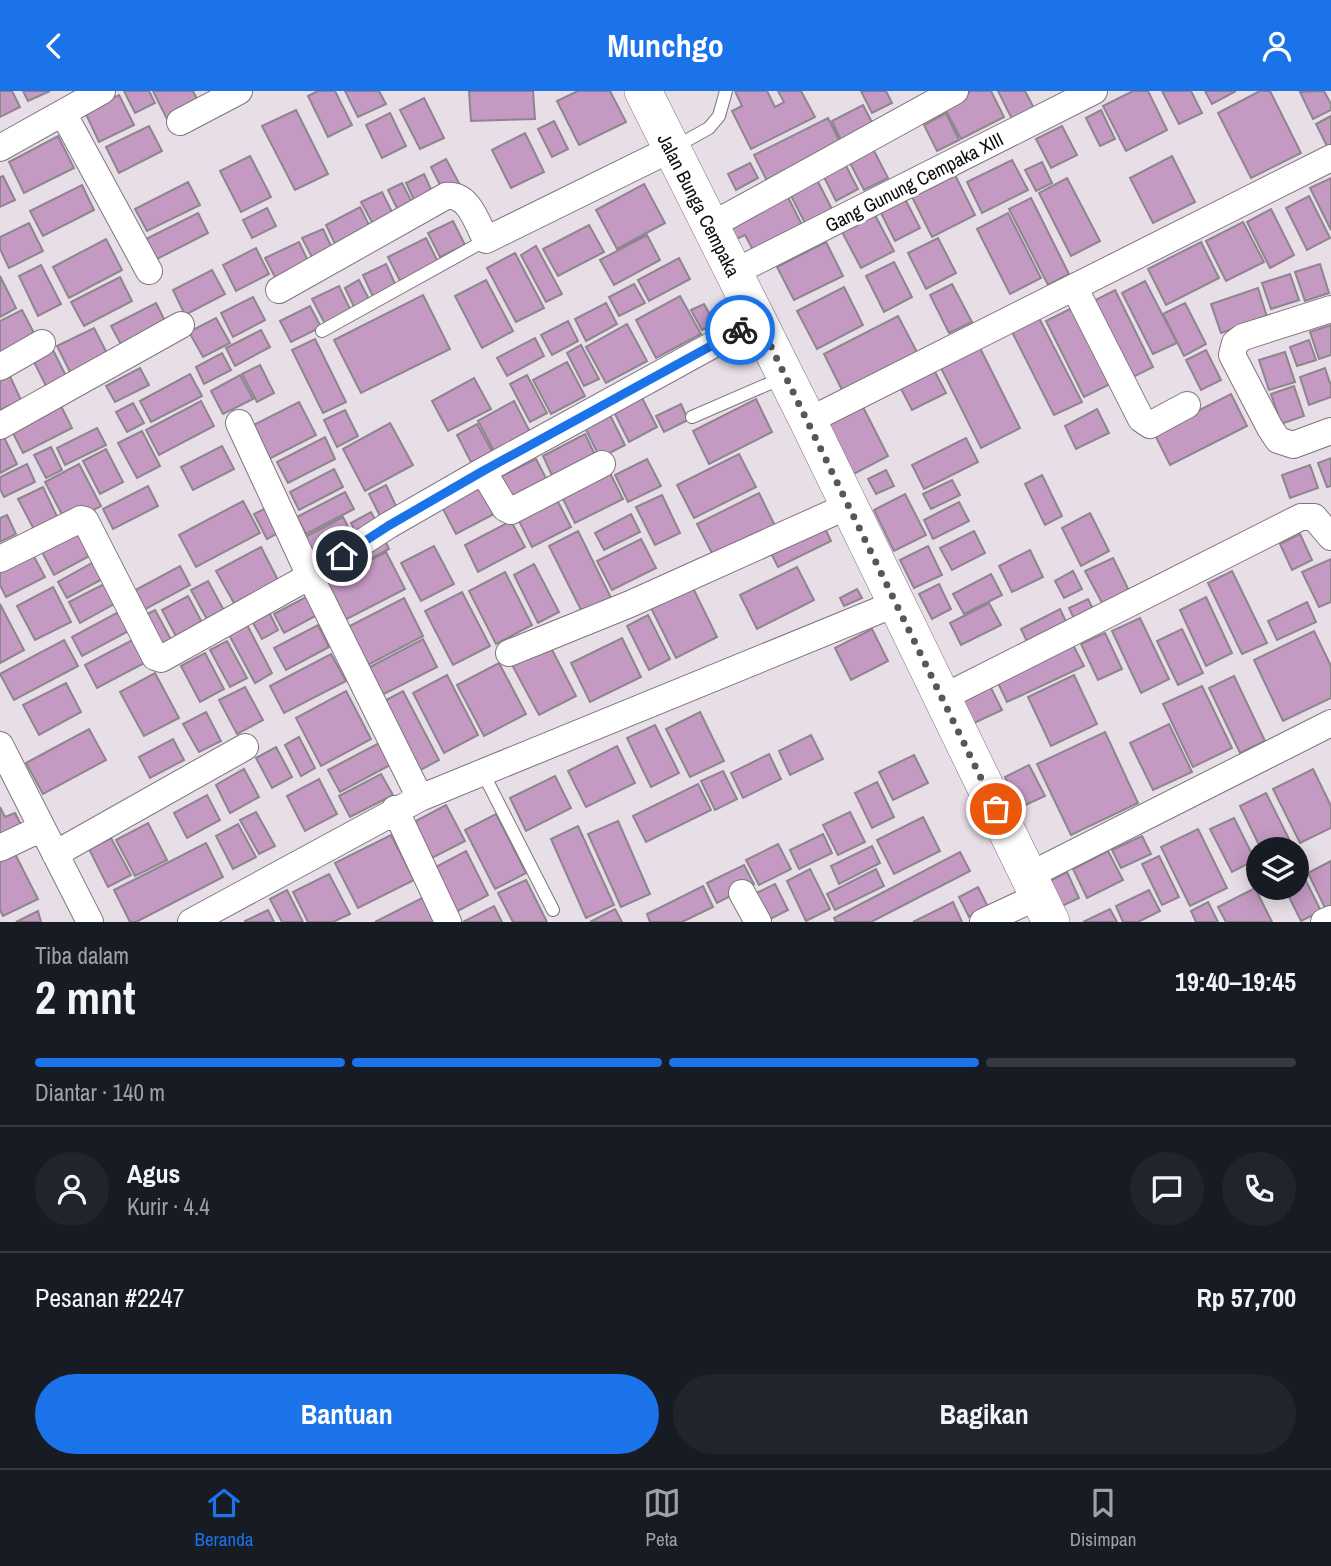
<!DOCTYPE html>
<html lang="id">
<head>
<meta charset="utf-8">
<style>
	body { margin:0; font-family:"Archivo Narrow",sans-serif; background:#20242c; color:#f1f3f6; height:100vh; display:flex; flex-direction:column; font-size:26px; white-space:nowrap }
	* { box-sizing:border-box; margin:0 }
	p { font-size:23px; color:#9ea1a6 }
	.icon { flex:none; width:38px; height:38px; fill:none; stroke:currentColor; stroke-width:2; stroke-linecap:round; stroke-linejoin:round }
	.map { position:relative; height:831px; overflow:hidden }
	.side { display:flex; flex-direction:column; background:#171b24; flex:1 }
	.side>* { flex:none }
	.buttons { position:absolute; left:1246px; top:746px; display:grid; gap:14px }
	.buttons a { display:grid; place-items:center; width:63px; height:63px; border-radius:50%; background:#171b24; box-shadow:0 4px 18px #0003; font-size:35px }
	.pin { position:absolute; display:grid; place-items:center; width:60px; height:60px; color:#fff; margin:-30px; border:4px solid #fff; border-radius:50%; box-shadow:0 2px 7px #0007 }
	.courier { position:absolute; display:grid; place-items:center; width:70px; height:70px; margin:-35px; border:5px solid #1a73e8; border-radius:50%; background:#fff; color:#222; box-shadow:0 2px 9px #0007 }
	.headline em { font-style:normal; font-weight:700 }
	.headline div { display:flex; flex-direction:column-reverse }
	.headline { display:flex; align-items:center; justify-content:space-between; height:119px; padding:0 35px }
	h1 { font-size:46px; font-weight:700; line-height:52px }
	.bar { display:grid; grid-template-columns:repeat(4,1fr); gap:10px 7px; align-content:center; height:84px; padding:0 35px }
	.bar i { height:9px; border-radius:5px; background:#363941 }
	.bar .selected { background:#1a73e8 }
	.bar p { grid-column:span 4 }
	.line { display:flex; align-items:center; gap:18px; padding:0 35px; border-top:2px solid #363941 }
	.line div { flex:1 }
	.round { display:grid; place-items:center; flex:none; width:74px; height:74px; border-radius:37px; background:#20242c }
	.cta { display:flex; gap:14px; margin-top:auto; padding:14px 35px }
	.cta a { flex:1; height:80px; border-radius:42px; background:#1a73e8; color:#fff; font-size:28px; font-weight:700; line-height:80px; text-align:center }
	.cta a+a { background:#20242c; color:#f1f3f6 }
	header { display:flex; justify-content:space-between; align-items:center; height:91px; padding:0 35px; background:#1a73e8; color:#fff; font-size:32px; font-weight:700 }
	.tab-bar { display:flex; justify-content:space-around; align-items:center; height:98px; border-top:2px solid #363941; background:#171b24; font-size:19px; color:#9ea1a6 }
	.tab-bar a { display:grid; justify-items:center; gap:4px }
	.tab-bar .selected { color:#1a73e8 }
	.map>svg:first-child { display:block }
	.building { fill:#c49ac2; stroke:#8e858e; stroke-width:2 }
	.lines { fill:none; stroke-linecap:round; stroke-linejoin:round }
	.lane-casing { stroke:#7e757e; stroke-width:14 }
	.street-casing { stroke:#7e757e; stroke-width:28 }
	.secondary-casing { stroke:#7e757e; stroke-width:38 }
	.lane { stroke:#fff; stroke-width:12 }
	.street { stroke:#fff; stroke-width:26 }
	.secondary { stroke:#fff; stroke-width:37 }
	.done { stroke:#5a555a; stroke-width:7; stroke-dasharray:0 12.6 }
	.route { stroke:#1a73e8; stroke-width:9 }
	.labels { text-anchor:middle; stroke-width:6; stroke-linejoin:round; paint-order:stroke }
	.street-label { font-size:19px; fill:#0e0b0e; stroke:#fff }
</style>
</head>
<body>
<header><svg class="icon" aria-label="back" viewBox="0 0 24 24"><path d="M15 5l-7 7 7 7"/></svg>Munchgo<svg class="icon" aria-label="person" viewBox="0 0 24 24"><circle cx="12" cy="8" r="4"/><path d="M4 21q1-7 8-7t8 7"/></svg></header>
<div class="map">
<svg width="1331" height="831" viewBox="0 0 1331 831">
	<rect width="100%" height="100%" fill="#e8dee7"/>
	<path class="building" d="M0 0H12L20 16 0 26Z
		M23 0H50L28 10Z
		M124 0H149L155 12 135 22Z
		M153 0H193L199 12 167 28Z
		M318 0H335L352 34 328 46 308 5Z
		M345 0H379L386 13 358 26Z
		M469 0H533L535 28 471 30Z
		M578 0H610L626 31 579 54 557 10Z
		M735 0H767L775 16 784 11 778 0H801L815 26 751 58 732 20 742 15Z
		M861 0H886L892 12 872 22Z
		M971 0H991L1004 26 961 48 943 14Z
		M998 0H1025L1036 21 1014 32Z
		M1133 0H1148L1167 39 1126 60 1103 15Z
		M1162 0H1191L1202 22 1179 33Z
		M1205 0H1236L1212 13Z
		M1260 0H1270L1301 62 1251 87 1218 22Z
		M1324 0 1331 13V19L1313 28 1300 1Z
		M119 4 134 34 99 51 85 21Z
		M424 7 444 47 420 58 400 19Z
		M863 14 876 39 844 56 832 30Z
		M296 19 328 83 295 99 262 35Z
		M1101 19 1115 48 1100 55 1086 27Z
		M390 22 406 55 382 67 366 34Z
		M946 22 959 49 937 60 924 34Z
		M1331 25V57L1329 59 1316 33Z
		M828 27 844 59 770 96 754 64Z
		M554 30 568 58 552 66 538 38Z
		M149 35 162 60 119 82 106 56Z
		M1062 35 1077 64 1051 77 1036 48Z
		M525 42 544 81 511 97 492 59Z
		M58 45 74 77 24 102 9 71Z
		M872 56 888 87 864 99 848 68Z
		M250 65 271 106 241 121 220 80Z
		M1172 65 1195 111 1153 132 1130 87Z
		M446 68 460 94 444 102 431 76Z
		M1012 69 1028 99 982 122 967 91Z
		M844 71 858 98 836 110 822 82Z
		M1042 71 1052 92 1036 100 1025 79Z
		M750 72 758 87 736 99 728 83Z
		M424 83 434 105 417 115 406 92Z
		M814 83 833 120 806 134 787 97Z
		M955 84 975 124 932 146 912 106Z
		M3 85 15 109 0 116V86Z
		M1067 87 1100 150 1071 165 1039 102Z
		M1331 87V139L1310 97Z
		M188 91 200 114 147 140 135 118Z
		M402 92 413 113 399 121 388 99Z
		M644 93 665 132 617 158 596 119Z
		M82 94 94 119 43 145 30 120Z
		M785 100 803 136 754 161 745 144 730 151 720 133Z
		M382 101 394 125 374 135 361 111Z
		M903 104 920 137 895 150 878 116Z
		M1309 105 1330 147 1307 159 1286 117Z
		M1031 107 1069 183 1048 194 1009 118Z
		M360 116 370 136 335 153 326 134Z
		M267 117 276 135 252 147 243 129Z
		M1271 118 1294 164 1270 177 1247 131Z
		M198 122 208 142 155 169 144 149Z
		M1008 122 1041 187 1010 203 977 138Z
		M875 124 894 160 861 177 842 141Z
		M453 130 465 154 440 166 428 142Z
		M1243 131 1264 171 1226 190 1206 150Z
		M29 132 43 160 9 177 0 158V146Z
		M589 134 604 161 558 185 543 158Z
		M323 138 333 159 313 168 302 147Z
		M647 144 660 169 614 194 600 169Z
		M426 147 438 171 400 190 388 166Z
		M938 147 956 182 926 198 908 162Z
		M106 148 122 179 69 207 53 176Z
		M299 151 309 172 276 188 265 167Z
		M826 151 843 185 794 209 777 176Z
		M1201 151 1219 187 1166 214 1148 178Z
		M536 155 562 203 546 211 521 164Z
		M256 157 269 183 236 200 223 174Z
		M515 162 544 217 516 231 487 177Z
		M679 167 690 188 649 210 638 189Z
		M894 171 912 206 884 221 866 185Z
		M386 173 397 197 374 208 363 184Z
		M1320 173 1329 202 1305 210 1295 181Z
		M41 174 61 213 38 225 19 185Z
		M212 179 225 203 185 224 173 199Z
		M1290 183 1299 209 1271 218 1262 192Z
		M0 185 16 217 0 226Z
		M120 186 132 210 84 235 71 211Z
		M359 189 370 210 355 218 345 197Z
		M486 189 513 240 482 257 455 205Z
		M1145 190 1177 252 1153 263 1122 202Z
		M634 193 645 212 619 225 609 206Z
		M952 193 972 231 949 242 930 204Z
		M339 195 351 220 325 233 312 208Z
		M844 196 863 234 817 258 797 220Z
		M1258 197 1267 226 1221 242 1211 213Z
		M1115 199 1153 276 1129 288 1090 212Z
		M423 204 450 258 361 302 334 249Z
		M680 205 701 243 656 267 636 229Z
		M253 206 265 229 233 246 221 222Z
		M156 212 168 236 124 259 111 235Z
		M606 212 617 233 586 250 575 228Z
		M1185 212 1206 253 1184 265 1163 223Z
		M704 213 715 233 702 239 691 219Z
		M310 215 321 236 291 251 280 230Z
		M1074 216 1112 292 1084 306 1046 230Z
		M22 219 35 244 0 262V230Z
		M898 225 918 263 843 301 824 263Z
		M216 227 230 252 203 266 189 241Z
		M1039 227 1082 311 1054 324 1012 241Z
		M568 230 578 250 552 264 541 244Z
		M627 233 647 270 606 292 586 256Z
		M1331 234V264L1319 268 1310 241Z
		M94 237 110 268 73 287 57 255Z
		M261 239 270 256 235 275 226 257Z
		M535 247 544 265 507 285 497 267Z
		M315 248 346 311 323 322 292 259Z
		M1309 249 1316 269 1297 275 1290 256Z
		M978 253 1020 337 981 357 939 273Z
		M581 254 599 288 584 295 567 262Z
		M52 257 67 287 47 297 32 267Z
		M1206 259 1221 289 1201 299 1186 269Z
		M1285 261 1295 291 1269 299 1259 269Z
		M222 262 231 279 204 293 196 276Z
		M567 271 585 305 551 323 533 289Z
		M260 274 274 302 257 311 242 283Z
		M140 277 149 294 115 311 106 295Z
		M1325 277 1331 295V306L1309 314 1300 286Z
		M7 279 21 309 0 319V282Z
		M934 279 946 302 912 319 900 296Z
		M190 283 202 305 151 331 140 310Z
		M240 284 253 308 223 323 211 300Z
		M527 284 547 322 530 331 510 293Z
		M474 287 491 318 448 340 432 310Z
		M1294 295 1304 325 1281 333 1271 303Z
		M640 303 657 336 629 351 612 317Z
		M1231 303 1247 335 1170 374 1154 342Z
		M756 308 772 341 709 373 693 340Z
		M201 310 214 335 159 364 146 339Z
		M514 310 530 341 494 360 478 330Z
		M299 311 316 344 269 368 252 335Z
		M133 312 144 332 127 341 116 321Z
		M60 313 72 337 23 362 11 338Z
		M681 313 688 329 664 341 656 325Z
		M863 316 888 365 850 385 825 335Z
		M1097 318 1109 342 1076 358 1065 335Z
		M345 319 358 345 337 356 324 329Z
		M608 320 625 354 600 367 583 333Z
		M390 332 413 374 365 400 343 358Z
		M477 333 494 364 473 375 457 344Z
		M97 337 106 354 65 374 57 357Z
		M142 340 160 375 137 387 118 352Z
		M2 342 17 373 0 382V343Z
		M585 343 599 372 556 393 543 365Z
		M325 346 335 368 288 392 277 371Z
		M966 347 978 371 924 398 912 374Z
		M222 355 234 378 193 399 181 376Z
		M51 356 62 379 46 387 34 364Z
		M106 358 123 391 100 403 83 370Z
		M739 363 756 396 694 427 677 394Z
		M1331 367V395L1327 396 1318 372Z
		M536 368 549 393 504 415 492 390Z
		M647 368 661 395 628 411 615 384Z
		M27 373 35 391 4 406 0 398V386Z
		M79 373 101 415 67 433 45 391Z
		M1310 374 1318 397 1290 407 1282 384Z
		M334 378 343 396 299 419 290 401Z
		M886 379 894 395 876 403 868 388Z
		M609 380 623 408 575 432 561 404Z
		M1042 384 1062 425 1045 434 1025 393Z
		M952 389 960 404 931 418 923 403Z
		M386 394 397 417 380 425 369 403Z
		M479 394 494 423 456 443 441 414Z
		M148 395 158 415 113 438 103 418Z
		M43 396 61 434 38 446 18 408Z
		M345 401 354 418 306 443 297 426Z
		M759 402 778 441 717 472 697 433Z
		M905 403 926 444 894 460 874 419Z
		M662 404 680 442 655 454 636 416Z
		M556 407 571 436 532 456 517 426Z
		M243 410 260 442 196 476 179 444Z
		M959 411 969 430 933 448 924 429Z
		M270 415 283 439 267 448 254 423Z
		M371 421 380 438 360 449 351 432Z
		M1090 422 1109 460 1081 475 1062 437Z
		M631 423 640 441 604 459 595 442Z
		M7 424 16 443 0 451V427Z
		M343 426 357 453 317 474 303 447Z
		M511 430 525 456 478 481 465 454Z
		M822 431 831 450 778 476 769 458Z
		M83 440 95 462 54 484 42 461Z
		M578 440 614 513 585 527 549 455Z
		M974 440 985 462 952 479 940 457Z
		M1300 443 1312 469 1292 479 1280 453Z
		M383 445 389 458 338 486 331 473Z
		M641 448 656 477 612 499 597 470Z
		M434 455 454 493 421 510 401 472Z
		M928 455 942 484 914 497 900 469Z
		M261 456 279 491 235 514 216 480Z
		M1030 459 1043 486 1012 501 999 475Z
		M386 461 405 498 343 530 324 493Z
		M32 462 45 486 6 506 0 494V478Z
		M1113 467 1134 510 1108 523 1085 480Z
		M99 468 108 485 67 507 58 491Z
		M1331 468V511L1319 516 1302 481Z
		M534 473 559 521 538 532 514 484Z
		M180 475 190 494 140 521 130 502Z
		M797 476 814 509 757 538 740 504Z
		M1073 480 1082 498 1064 507 1055 490Z
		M1232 480 1267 552 1242 563 1208 492Z
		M505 481 532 534 496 553 469 500Z
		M991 483 1002 504 964 523 953 503Z
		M208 490 227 525 210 534 191 499Z
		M104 493 114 513 80 532 69 511Z
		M939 493 951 518 932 528 919 503Z
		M692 495 717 546 676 567 650 515Z
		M53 496 71 531 35 549 17 515Z
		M857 498 862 507 844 515 840 507Z
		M462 501 490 555 453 574 425 520Z
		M188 505 205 537 179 551 162 519Z
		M308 505 317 524 284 542 274 523Z
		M1206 506 1232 562 1206 575 1180 519Z
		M404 507 423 545 368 574 348 536Z
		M1088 508 1096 524 1077 534 1069 517Z
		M1307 511 1316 531 1277 549 1268 530Z
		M989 512 1001 534 961 554 950 532Z
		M0 513 24 559 0 572Z
		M126 517 136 536 82 565 72 546Z
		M1060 518 1071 541 1032 561 1021 538Z
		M155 519 174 554 157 563 138 528Z
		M269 521 278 539 262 548 252 530Z
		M648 524 670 568 649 579 627 535Z
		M1140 527 1169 588 1141 602 1112 540Z
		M246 532 272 582 255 592 228 542Z
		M318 534 329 556 286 579 274 557Z
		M872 538 888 570 851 589 835 557Z
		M1182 538 1203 582 1178 594 1157 550Z
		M1314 540 1331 575V607L1283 630 1254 569Z
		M1105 542 1122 578 1098 589 1081 553Z
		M138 546 150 569 97 597 85 574Z
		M622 547 641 586 590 611 571 572Z
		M423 548 437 576 382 604 368 577Z
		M64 549 78 575 14 609 0 583Z
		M227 550 247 587 230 596 210 559Z
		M549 553 576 605 539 624 511 572Z
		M1073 554 1084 575 1007 611 997 590Z
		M205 562 224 598 200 611 181 575Z
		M331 563 346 590 284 622 270 595Z
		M499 572 526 623 484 645 457 594Z
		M155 582 179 627 144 645 120 601Z
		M447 584 478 644 444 662 413 602Z
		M1074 584 1097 633 1051 655 1028 606Z
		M1234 585 1265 650 1240 662 1209 597Z
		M66 592 81 621 39 644 23 614Z
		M989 593 1002 619 972 633 959 607Z
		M1202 595 1232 657 1193 676 1163 613Z
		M245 596 263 629 237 643 219 609Z
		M346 600 371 648 321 675 296 627Z
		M403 600 439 669 415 682 379 613Z
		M206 621 221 650 199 661 183 633Z
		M700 621 724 670 690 686 666 638Z
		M1169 633 1192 681 1153 699 1130 652Z
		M655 634 679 682 651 696 627 647Z
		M89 638 106 669 43 703 26 672Z
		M1105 641 1138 712 1071 744 1037 673Z
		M811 644 823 668 790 684 779 660Z
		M299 646 315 677 301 685 285 654Z
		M173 648 184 669 150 687 139 666Z
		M379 652 390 674 340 701 328 679Z
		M617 655 635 692 586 716 568 680Z
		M276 656 292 686 272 697 256 667Z
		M769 663 781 688 743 707 731 682Z
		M914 664 928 692 893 709 879 681Z
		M1029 674 1045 705 1019 717 1005 686Z
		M244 678 259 706 230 722 216 694Z
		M1313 678 1331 715V737L1300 752 1273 698Z
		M723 680 737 708 715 719 701 690Z
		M381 683 393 704 350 726 339 705Z
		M555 685 571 717 526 740 510 707Z
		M319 688 337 723 305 740 287 705Z
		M877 691 894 726 872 737 855 702Z
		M698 693 711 719 646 751 633 725Z
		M1266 702 1291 752 1280 758H1261L1240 715Z
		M207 704 220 729 187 747 174 722Z
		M446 714 465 750 432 767 414 731Z
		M0 716 5 726 15 722 25 741 0 753Z
		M256 721 275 755 259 763 240 729Z
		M850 721 865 751 838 764 823 734Z
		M496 723 526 782 495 798 465 739Z
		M923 726 940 760 894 783 877 749Z
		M1234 727 1255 769 1232 781 1210 738Z
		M618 730 650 803 621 816 588 743Z
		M148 732 167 769 135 785 116 749Z
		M238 733 256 766 233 778 216 745Z
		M578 735 614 814 586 827 551 748Z
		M1198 738 1227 797 1190 815 1161 756Z
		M823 743 832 762 799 778 790 759Z
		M391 744 414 789 358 817 335 772Z
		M1142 745 1151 763 1121 777 1112 759Z
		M111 747 131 784 108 796 89 758Z
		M206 752 223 786 136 831H130L114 799Z
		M778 753 791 778 759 794 746 769Z
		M872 755 880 772 839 793 831 775Z
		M466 760 488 804 454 822 432 778Z
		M1108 760 1123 789 1087 807 1073 778Z
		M14 761 38 808 3 825 0 819V768Z
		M960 761 970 780 871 831H836L834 827Z
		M1159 765 1179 806 1162 814 1142 773Z
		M1331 770V819L1327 821 1308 782Z
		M744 774 754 793 717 812 707 792Z
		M810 778 830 818 806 830 787 790Z
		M876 778 884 795 835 819 827 803Z
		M1067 781 1079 807 1060 816 1048 791Z
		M329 783 350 823 333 831H308L293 801Z
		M1305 788 1321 820 1301 830 1285 798 1297 796V793Z
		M526 789 547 831H513L498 802Z
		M775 793 788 819 764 831 750 805Z
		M703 795 713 816 682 831H650L647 823Z
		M978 796 988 816 969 826 959 806Z
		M1255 797 1272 831H1226L1218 816Z
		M287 799 303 831H282L270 808Z
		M1149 799 1160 820 1138 831H1123L1116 815Z
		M424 806 437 831H375Z
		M953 811 962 831H913Z
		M1208 811 1218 831H1196L1191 820Z
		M494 815 502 831H463Z
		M615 818 622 831H590Z
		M1110 818 1117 831H1083Z
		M268 819 274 831H245V830Z
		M38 820 41 831H16Z"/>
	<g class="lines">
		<g class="lane-casing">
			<path id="lane" d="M675 56 709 37 719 25 726 0
				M322 240 486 149
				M692 326 782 287
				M483 682 553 819"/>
		</g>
		<g class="street-casing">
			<path id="street" d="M63 22 149 180
				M180 31 239 0
				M0 57 102 0
				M710 135 955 0
				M733 182 1094 0
				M1074 196 1141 328 1150 334 1187 314
				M279 199 446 105C469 102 477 132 486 149L671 58
				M1331 218 1243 246 1235 252 1232 264 1270 337 1278 349 1293 354 1331 340
				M0 276 42 252
				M808 330 1331 67
				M239 332 310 485 420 707
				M0 335 181 234
				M483 380 505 417 511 420 602 373
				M0 468 81 428 85 429 155 566 161 568 310 485 389 434 483 380 758 229
				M509 562 630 513 850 414
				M942 607 1301 426H1314L1331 446
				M0 654 90 831
				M395 718 448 831
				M0 757 42 737
				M55 763 245 656
				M1028 785 1331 632
				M742 802 758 831
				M191 831 420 707 897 512
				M983 831 1039 805
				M1324 831 1331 828"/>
		</g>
		<g class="secondary-casing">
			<path id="secondary" d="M643 0 808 330 1051 831"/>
		</g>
		<use href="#lane" class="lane"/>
		<use href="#street" class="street"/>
		<use href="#secondary" class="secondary"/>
	</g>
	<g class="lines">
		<path class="done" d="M740 239 758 229 996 718"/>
		<path class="route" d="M342 465 388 435 483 380 740 239"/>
	</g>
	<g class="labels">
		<g class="street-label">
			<text transform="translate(914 91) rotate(-27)" y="7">Gang Gunung Cempaka XIII</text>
			<text transform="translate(699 114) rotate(63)" y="7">Jalan Bunga Cempaka</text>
		</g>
	</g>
</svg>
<div class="buttons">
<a><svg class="icon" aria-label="layers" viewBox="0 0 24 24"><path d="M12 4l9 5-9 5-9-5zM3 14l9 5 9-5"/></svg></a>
</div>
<div class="pin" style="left:996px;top:718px;background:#ea580c"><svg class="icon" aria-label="bag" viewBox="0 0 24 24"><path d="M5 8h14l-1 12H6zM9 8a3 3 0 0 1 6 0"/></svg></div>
<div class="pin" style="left:342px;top:465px;background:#1f2937"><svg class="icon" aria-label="home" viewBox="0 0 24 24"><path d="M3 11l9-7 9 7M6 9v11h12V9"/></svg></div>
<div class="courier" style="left:740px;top:239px"><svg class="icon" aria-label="bike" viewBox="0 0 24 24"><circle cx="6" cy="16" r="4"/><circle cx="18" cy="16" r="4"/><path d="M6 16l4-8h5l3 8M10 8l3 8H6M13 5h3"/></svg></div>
</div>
<section class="side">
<div class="headline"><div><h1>2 mnt</h1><p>Tiba dalam</p></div><em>19:40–19:45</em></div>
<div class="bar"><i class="selected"></i><i class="selected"></i><i class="selected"></i><i></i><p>Diantar · 140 m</p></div>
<div class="line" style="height:126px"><a class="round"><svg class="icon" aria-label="person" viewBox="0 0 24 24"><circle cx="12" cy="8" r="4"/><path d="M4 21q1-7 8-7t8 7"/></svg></a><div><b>Agus</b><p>Kurir · 4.4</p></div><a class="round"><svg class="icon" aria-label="chat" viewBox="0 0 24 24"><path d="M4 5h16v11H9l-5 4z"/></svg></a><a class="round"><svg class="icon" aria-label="phone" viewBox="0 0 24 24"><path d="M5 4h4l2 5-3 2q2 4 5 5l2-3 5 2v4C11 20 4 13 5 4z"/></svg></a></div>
<div class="line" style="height:91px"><div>Pesanan #2247</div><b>Rp 57,700</b></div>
<div class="cta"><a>Bantuan</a><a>Bagikan</a></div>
</section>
<nav class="tab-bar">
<a class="selected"><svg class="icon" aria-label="home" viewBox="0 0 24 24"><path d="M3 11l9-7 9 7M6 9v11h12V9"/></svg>Beranda</a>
<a><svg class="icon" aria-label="map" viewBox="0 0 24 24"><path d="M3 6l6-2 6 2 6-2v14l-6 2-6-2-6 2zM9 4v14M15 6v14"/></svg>Peta</a>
<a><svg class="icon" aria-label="saved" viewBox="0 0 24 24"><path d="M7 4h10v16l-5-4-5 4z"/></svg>Disimpan</a>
</nav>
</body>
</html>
